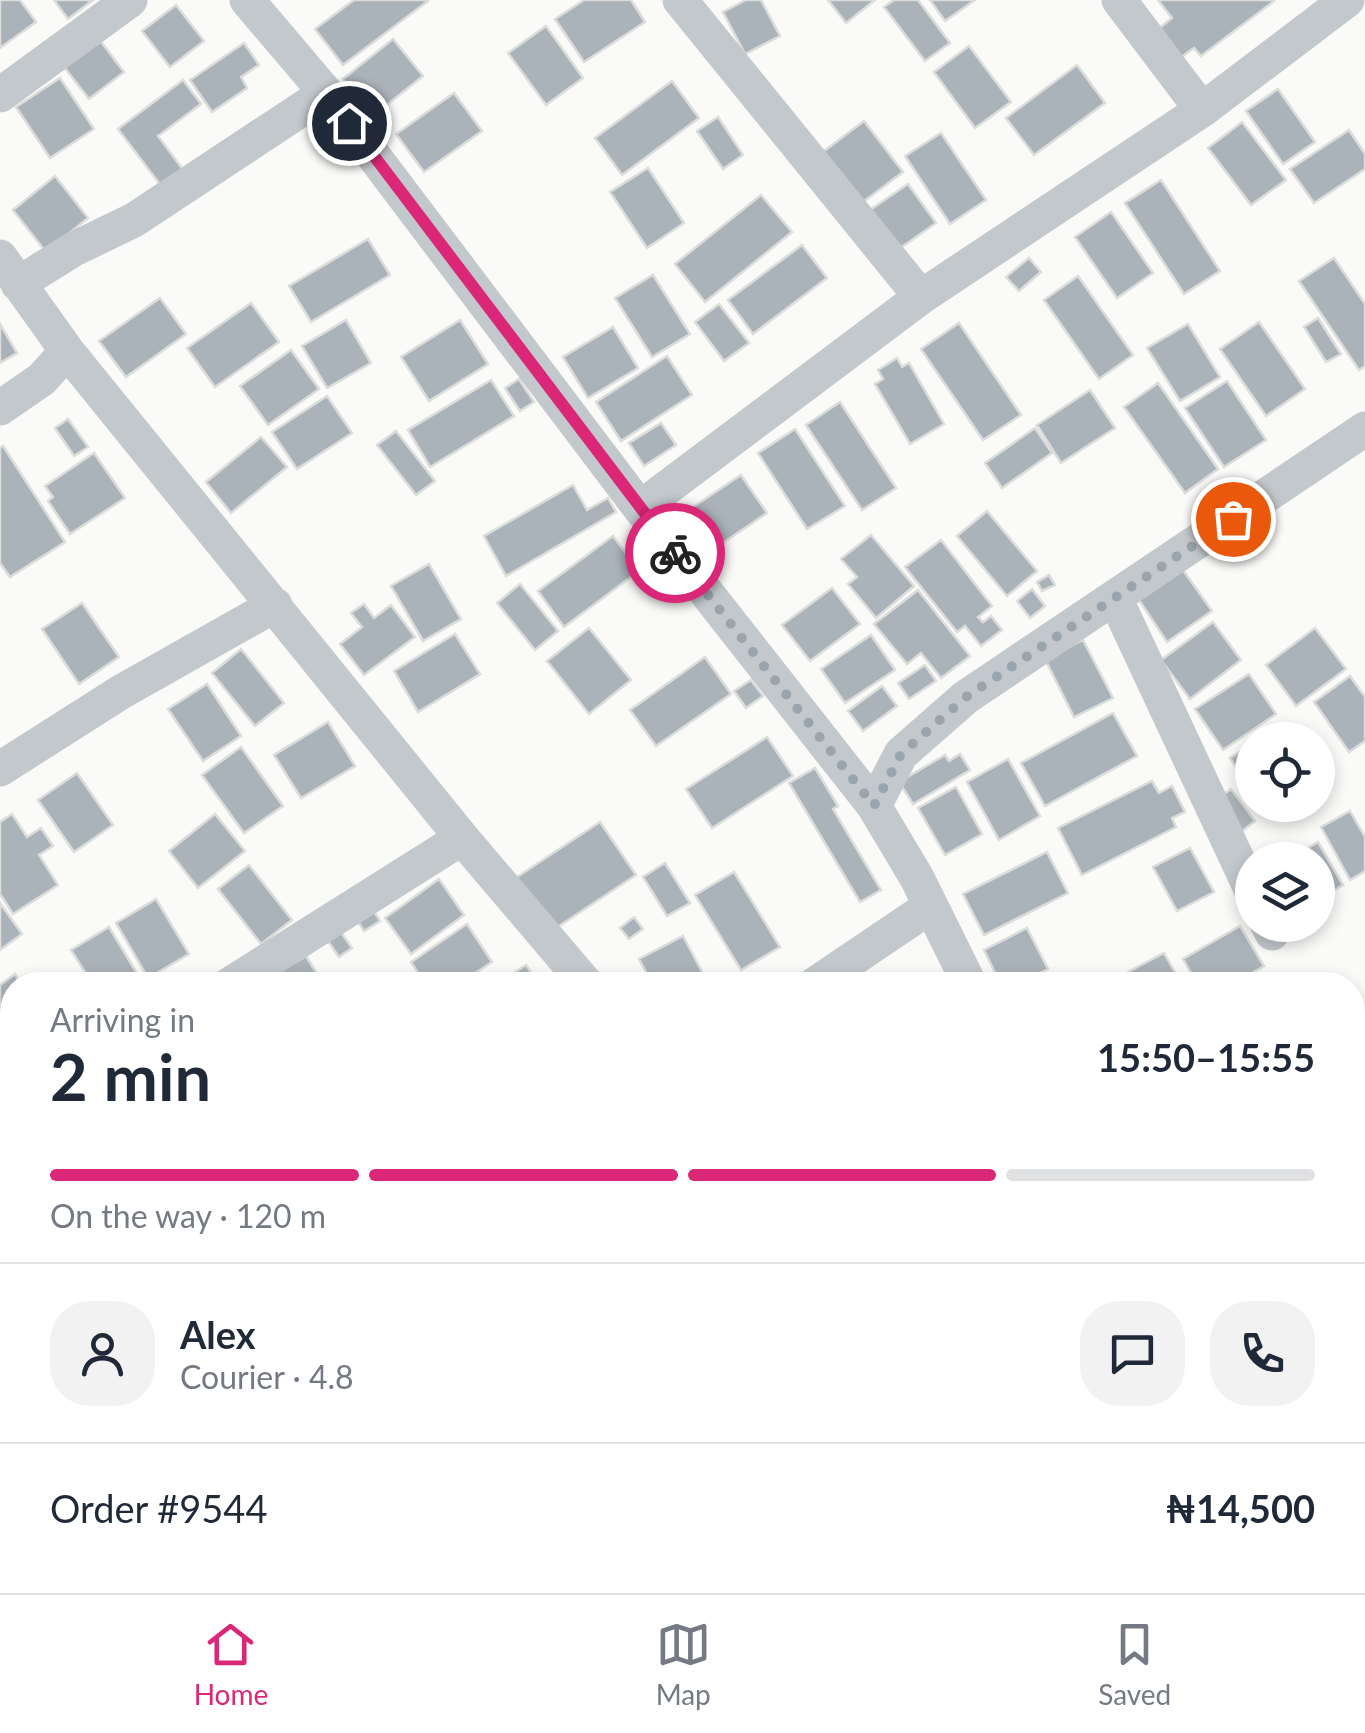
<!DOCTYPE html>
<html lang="en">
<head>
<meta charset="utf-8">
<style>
	body { margin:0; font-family:Lato,sans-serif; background:#f2f2f3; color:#1f2937; height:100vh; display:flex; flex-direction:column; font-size:38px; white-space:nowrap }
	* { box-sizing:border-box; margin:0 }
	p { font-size:32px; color:#747a83 }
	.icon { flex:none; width:55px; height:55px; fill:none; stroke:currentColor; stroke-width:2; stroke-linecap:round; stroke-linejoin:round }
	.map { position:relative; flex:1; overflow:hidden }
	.sheet { position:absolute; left:0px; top:972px; width:1365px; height:622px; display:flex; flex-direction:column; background:#fff; border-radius:40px 40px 0 0; box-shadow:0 5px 15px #0003 }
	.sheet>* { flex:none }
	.buttons { position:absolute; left:1235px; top:722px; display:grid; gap:20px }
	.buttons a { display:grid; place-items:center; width:100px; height:100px; border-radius:50%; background:#fff; box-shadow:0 5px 15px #0003; font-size:50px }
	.pin { position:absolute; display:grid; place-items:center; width:85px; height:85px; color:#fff; margin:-42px; border:5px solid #fff; border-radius:50%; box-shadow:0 2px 10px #0007 }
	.courier { position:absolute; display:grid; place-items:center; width:100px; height:100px; margin:-50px; border:8px solid #db2777; border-radius:50%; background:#fff; color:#222; box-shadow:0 2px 12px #0007 }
	.headline em { font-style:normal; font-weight:700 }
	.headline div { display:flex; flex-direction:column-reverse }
	.headline { display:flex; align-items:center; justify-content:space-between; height:170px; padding:0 50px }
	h1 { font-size:65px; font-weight:700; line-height:75px }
	.bar { display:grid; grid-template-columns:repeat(4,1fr); gap:15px 10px; align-content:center; height:120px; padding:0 50px }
	.bar i { height:12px; border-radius:8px; background:#e0e1e3 }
	.bar .active { background:#db2777 }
	.bar p { grid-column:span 4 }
	.line { display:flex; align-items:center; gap:25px; padding:0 50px; border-top:2px solid #e0e1e3 }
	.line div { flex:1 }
	.round { display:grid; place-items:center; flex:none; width:105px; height:105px; border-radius:40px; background:#f2f2f3 }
	.dock { display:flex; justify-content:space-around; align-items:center; height:140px; border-top:2px solid #e0e1e3; background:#fff; font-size:28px; color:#747a83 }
	.dock a { display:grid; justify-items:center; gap:5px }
	.dock .active { color:#db2777 }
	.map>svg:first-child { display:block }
	.building { fill:#aab3b9; stroke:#dcdcda; stroke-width:2.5 }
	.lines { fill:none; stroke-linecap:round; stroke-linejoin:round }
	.minor { stroke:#c3c8cc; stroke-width:35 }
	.done { stroke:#99a4ac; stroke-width:10; stroke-dasharray:0 18 }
	.route { stroke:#db2777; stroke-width:12 }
</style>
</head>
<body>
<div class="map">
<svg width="1365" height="1593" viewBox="0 0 1365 1593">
	<rect width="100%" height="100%" fill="#fafaf8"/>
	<path class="building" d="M0 0H20L36 22 0 48Z
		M54 0H93L68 19Z
		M354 0H428V1L343 65 315 29Z
		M584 0H631L645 22 584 62 555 19Z
		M746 0H761L780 36 745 54 723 12Z
		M828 0H875L846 23Z
		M894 0H918L950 43 925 61 884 7Z
		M930 0H975L945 21Z
		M1158 0H1273L1274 1 1201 56 1194 48 1180 58 1158 29 1172 18Z
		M176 5 204 41 170 67 142 31Z
		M546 26 583 78 546 105 508 53Z
		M99 39 124 72 89 99 64 67Z
		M393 39 423 76 373 116 343 79Z
		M244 43 259 65 241 77 247 88 212 112 190 80Z
		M969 46 1011 102 975 128 934 72Z
		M1077 65 1105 103 1034 155 1006 118Z
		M60 78 94 129 50 158 16 107Z
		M183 80 201 104 158 136 184 171 162 187 118 129Z
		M672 81 699 118 622 175 595 138Z
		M1278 89 1315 142 1283 164 1246 111Z
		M454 93 482 131 424 172 396 134Z
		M718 117 743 155 723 169 697 131Z
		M864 121 903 172 855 208 816 157Z
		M1242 122 1286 180 1251 205 1208 148Z
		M1349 130 1365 154V169L1314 203 1290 169Z
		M941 133 986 200 950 224 905 156Z
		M648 168 684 223 647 248 610 192Z
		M55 176 88 218 46 252 13 210Z
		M1161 180 1220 271 1184 294 1125 203Z
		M908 184 936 223 889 256 861 216Z
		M761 195 792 232 705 302 675 264Z
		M1111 212 1153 273 1117 298 1075 237Z
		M368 239 390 275 311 322 289 286Z
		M802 245 827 278 753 334 728 300Z
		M1029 258 1041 272 1019 291 1006 277Z
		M1334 258 1365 304V366L1359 370 1299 281Z
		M653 275 690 334 652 357 615 298Z
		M1078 276 1133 355 1099 379 1044 300Z
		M160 298 186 334 126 377 99 341Z
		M251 303 279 342 215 387 187 348Z
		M719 304 749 343 724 361 695 322Z
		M1318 318 1341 354 1326 362 1304 327Z
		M346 320 371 363 327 388 302 346Z
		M460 320 488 364 429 401 401 357Z
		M1259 322 1305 389 1266 416 1220 349Z
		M959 323 1021 415 983 440 921 349Z
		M0 324 17 353 0 363Z
		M1188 324 1220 377 1180 401 1147 348Z
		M613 327 638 368 588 398 563 357Z
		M291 350 319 389 268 425 240 386Z
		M667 356 692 395 621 441 596 402Z
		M897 358 902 367 909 363 944 424 910 444 875 384 883 379 878 370Z
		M519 379 534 402 520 411 505 388Z
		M491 380 514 416 430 467 408 430Z
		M1227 381 1266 440 1224 467 1185 408Z
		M1158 383 1218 469 1185 493 1124 407Z
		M1090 390 1115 428 1061 463 1037 425Z
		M327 396 352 433 297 469 272 432Z
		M840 402 896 488 862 510 806 425Z
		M68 419 88 447 74 456 55 428Z
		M661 423 676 445 644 466 629 443Z
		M1035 428 1052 453 1002 488 985 463Z
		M795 429 845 506 807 529 758 453Z
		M396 431 435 481 416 495 377 445Z
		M261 437 287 467 231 513 206 482Z
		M3 446 65 542 10 577 0 563V448Z
		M94 453 125 498 70 534 48 501 53 497 45 486Z
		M741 475 767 513 714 549 687 511Z
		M573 485 587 510 608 498 616 512 506 576 484 536Z
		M987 511 1037 571 1007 596 957 536Z
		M871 535 914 586 876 618 848 584 857 577 841 559Z
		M613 536 639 571 564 627 538 591Z
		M941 540 992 606 978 617 983 622 991 616 1002 630 981 646 965 626 957 632 905 567Z
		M429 564 461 619 423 641 391 586Z
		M1183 570 1212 611 1167 642 1139 600Z
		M1049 575 1055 585 1042 591 1037 582Z
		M520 584 558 631 535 650 497 603Z
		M832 588 860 624 810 661 782 625Z
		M1032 589 1045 606 1030 618 1017 601Z
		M918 590 970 656 941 678 921 653 907 664 874 624Z
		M82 603 119 657 79 684 42 629Z
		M364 604 374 618 391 605 415 637 364 675 340 644 362 627 351 613Z
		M1213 622 1241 660 1190 699 1161 660Z
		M589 628 631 680 589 714 547 661Z
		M1315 628 1346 669 1296 706 1266 665Z
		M455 634 480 674 418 712 394 671Z
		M871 635 895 670 845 703 821 669Z
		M1083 640 1113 698 1074 717 1045 659Z
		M241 649 284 703 255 726 212 673Z
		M705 657 731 694 656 746 630 710Z
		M925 665 936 681 909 699 898 683Z
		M1249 674 1276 714 1223 750 1195 709Z
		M1350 676 1365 697V741L1349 752 1314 702Z
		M751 680 763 696 746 708 734 691Z
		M207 684 241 736 203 761 168 709Z
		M882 686 897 706 863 731 848 711Z
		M1113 713 1137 756 1045 806 1021 763Z
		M328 722 355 766 301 798 274 755Z
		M1283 724 1294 740H1258Z
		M767 737 793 776 712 828 686 789Z
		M1252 744V792L1230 758Z
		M241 747 283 806 244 833 202 775Z
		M960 754 970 770 913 804 899 782 945 755 949 761Z
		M1008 759 1040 816 999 840 967 782Z
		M815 768 838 806 833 809 881 890 860 902 789 783Z
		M77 773 113 825 74 852 38 800Z
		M1152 781 1159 793 1172 786 1185 812 1172 818 1176 827 1082 875 1058 828Z
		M956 787 982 834 945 855 918 808Z
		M1231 789 1255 821 1240 833 1215 801Z
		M1350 811 1365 837V871L1350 880 1321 827Z
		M12 814 27 837 41 828 53 846 39 855 58 885 13 914 0 894V822Z
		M215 814 245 851 198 888 169 851Z
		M600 822 636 875 547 934 511 881Z
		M1318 842 1343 885 1318 900V860H1288Z
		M1190 848 1214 892 1177 911 1153 867Z
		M1047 852 1068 893 984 935 963 894Z
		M665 863 690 903 667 916 643 877Z
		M249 865 292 920 261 944 218 889Z
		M734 872 780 947 741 970 695 895Z
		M439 879 464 915 411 954 385 918Z
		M156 899 189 954 148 978 116 923Z
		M0 903 22 934 0 950Z
		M370 905 380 921 364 931 354 916Z
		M634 917 643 929 629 939 620 928Z
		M467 924 492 962 457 985H426L411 962Z
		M1240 926 1264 966 1231 985H1198L1183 959Z
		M109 927 144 985H93L71 950Z
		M338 928 352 948 339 957 325 937Z
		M1027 928 1048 969 1015 985H1001L984 950Z
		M683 936 709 985H653L639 959Z
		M1164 953 1182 985H1135L1128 972Z
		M306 956 324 985H257Z
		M526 965 540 985H496Z
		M15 974 22 985H12V1056L0 1039V985Z
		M169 974 176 985H151Z
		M0 1052 12 1072V1094L0 1102Z
		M1365 1159V1208L1352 1215V1167Z
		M0 1282 11 1297 0 1305Z
		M0 1424 12 1449V1472L0 1478Z
		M1352 1429 1365 1453V1484L1352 1491Z
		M1365 1507V1569L1352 1540V1512Z
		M138 1582H165L149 1593H145Z
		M372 1582H413L419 1593H354Z
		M907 1582H928L914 1593Z
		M995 1582H1011L1018 1593H979Z
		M1095 1582H1106L1111 1593H1073Z
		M1117 1582H1210L1211 1584 1195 1593H1122Z"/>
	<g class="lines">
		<path class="minor" d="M247 0 326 93 640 508 874 806
			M680 0 921 297
			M1119 0 1202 110
			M0 95 130 0
			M0 257 67 351 462 838 587 985
			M18 284 74 249 134 220 326 93
			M0 408 42 379 67 351
			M640 508 921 297 1202 110 1347 0
			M1115 598 1252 891
			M0 769 121 692 275 605
			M1268 925 1272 933
			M229 985 462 838
			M814 985 931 906
			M970 985 917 878 874 806 901 754 966 697 1365 429
			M0 1132 12 1124
			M0 1513 12 1532
			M46 1582 53 1593
			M473 1582 479 1593
			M865 1582 871 1593
			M1272 1582 1277 1593"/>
	</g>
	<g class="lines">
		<path class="done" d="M675 553 874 806 901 754 966 697 1233 519"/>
		<path class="route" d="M349 123 675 553"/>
	</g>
</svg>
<div class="buttons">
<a><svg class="icon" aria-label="locate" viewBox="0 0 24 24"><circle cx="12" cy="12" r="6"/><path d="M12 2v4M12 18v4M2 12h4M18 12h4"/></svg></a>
<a><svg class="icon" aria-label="layers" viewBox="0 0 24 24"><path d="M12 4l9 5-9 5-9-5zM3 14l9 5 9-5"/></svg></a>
</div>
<div class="pin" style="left:1233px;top:519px;background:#ea580c"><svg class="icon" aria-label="bag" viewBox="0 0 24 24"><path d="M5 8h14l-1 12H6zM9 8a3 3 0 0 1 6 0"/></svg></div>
<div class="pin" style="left:349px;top:123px;background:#1f2937"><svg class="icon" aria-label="home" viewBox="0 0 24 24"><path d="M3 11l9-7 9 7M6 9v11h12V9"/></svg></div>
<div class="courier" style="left:675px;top:553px"><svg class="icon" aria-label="bike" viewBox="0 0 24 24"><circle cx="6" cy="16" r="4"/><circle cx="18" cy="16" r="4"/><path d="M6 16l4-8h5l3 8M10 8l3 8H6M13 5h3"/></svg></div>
<section class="sheet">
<div class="headline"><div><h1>2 min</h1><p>Arriving in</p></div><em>15:50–15:55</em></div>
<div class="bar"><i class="active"></i><i class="active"></i><i class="active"></i><i></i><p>On the way · 120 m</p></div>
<div class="line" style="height:180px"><a class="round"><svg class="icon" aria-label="person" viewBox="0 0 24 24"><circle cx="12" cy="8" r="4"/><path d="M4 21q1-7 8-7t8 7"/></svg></a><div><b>Alex</b><p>Courier · 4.8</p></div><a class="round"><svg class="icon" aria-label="chat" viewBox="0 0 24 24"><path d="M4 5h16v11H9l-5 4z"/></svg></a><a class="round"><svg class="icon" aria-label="phone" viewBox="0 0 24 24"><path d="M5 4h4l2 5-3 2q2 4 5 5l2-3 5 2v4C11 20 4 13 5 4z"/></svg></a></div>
<div class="line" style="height:130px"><div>Order #9544</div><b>₦14,500</b></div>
</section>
</div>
<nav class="dock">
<a class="active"><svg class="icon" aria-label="home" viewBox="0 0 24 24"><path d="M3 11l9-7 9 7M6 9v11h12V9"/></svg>Home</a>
<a><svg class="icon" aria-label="map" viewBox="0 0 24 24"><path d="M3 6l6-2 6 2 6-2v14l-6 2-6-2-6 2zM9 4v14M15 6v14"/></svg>Map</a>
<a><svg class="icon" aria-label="saved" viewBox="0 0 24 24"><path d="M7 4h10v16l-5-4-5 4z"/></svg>Saved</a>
</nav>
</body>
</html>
